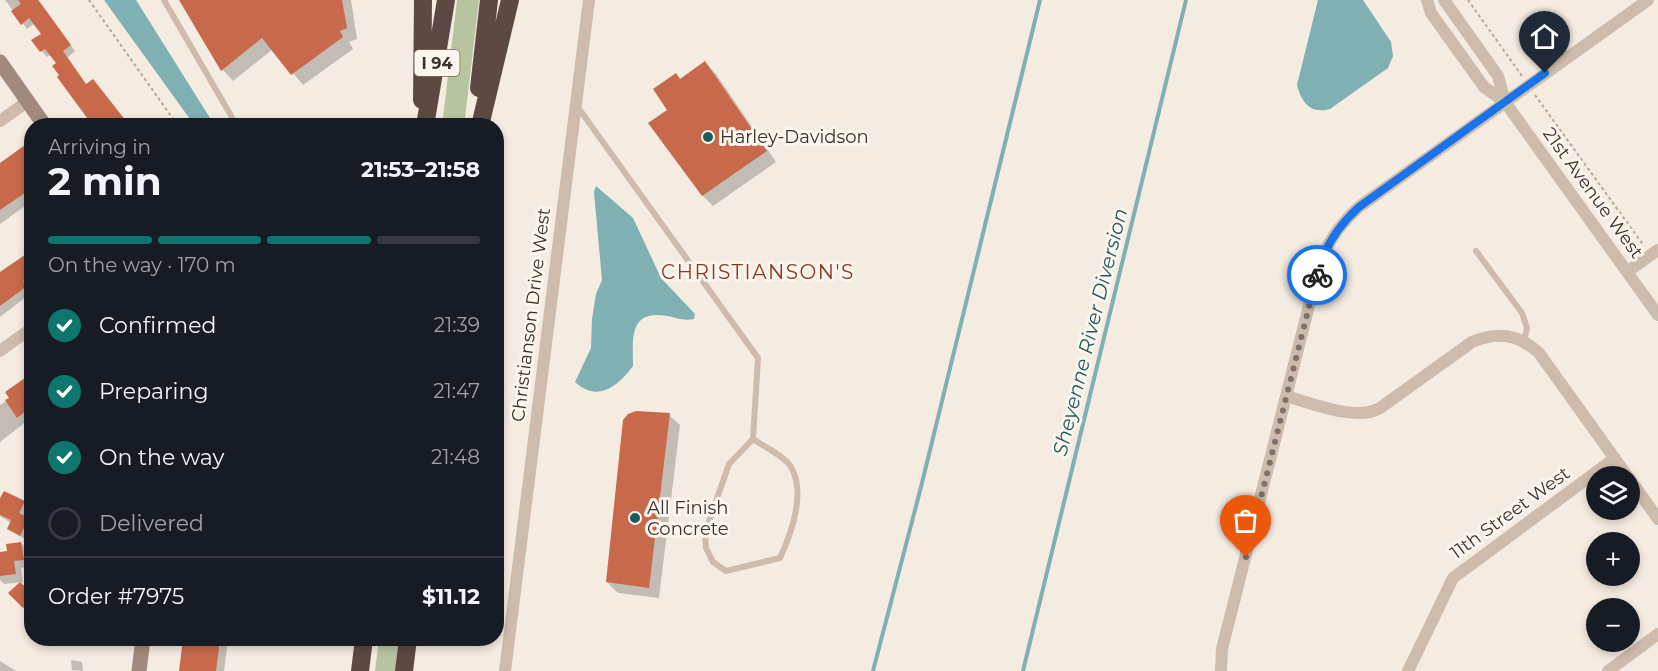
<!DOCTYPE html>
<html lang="en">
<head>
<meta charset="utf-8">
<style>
	body { margin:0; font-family:Montserrat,sans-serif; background:#20242c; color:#f1f3f6; height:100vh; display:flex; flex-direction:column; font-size:22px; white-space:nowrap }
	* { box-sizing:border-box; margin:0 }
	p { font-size:20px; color:#9ea1a6 }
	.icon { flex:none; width:33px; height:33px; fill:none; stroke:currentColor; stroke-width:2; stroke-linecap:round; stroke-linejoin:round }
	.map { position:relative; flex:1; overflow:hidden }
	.details { position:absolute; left:24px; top:118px; width:480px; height:528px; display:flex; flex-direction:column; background:#171b24; border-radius:24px; box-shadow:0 3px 9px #0003 }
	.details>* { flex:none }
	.buttons { position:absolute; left:1586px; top:466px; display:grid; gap:12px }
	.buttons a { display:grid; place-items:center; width:54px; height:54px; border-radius:50%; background:#171b24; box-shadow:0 3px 9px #0003; font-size:30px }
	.pin { position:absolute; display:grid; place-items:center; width:51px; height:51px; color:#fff; margin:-62px -26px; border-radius:50% 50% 50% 0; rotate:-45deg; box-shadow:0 0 6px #0007 }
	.pin .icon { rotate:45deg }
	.courier { position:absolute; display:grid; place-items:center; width:60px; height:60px; margin:-30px; border:4px solid #1a73e8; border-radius:50%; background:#fff; color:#222; box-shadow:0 2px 8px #0007 }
	.summary em { font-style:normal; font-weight:700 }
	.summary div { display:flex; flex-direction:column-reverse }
	.summary { display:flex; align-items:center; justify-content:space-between; height:102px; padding:0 24px }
	h1 { font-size:39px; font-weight:700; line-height:45px }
	.bar { display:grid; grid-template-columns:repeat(4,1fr); gap:9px 6px; align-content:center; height:72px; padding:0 24px }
	.bar i { height:8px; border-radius:4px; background:#363941 }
	.bar .selected { background:#0f766e }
	.bar p { grid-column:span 4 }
	.line { display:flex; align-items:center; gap:15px; padding:0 24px; border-top:2px solid #363941 }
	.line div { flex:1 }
	ol { padding:0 24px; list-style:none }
	li { display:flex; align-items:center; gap:18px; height:66px }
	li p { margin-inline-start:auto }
	li .icon { padding:6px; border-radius:50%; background:#0f766e; color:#fff; stroke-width:4 }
	li:last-child { color:#9ea1a6 }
	li i { width:33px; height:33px; border:3px solid #363941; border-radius:50% }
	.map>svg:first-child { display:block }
	.green { fill:#b8c4a0 }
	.water { fill:#7fb0b2 }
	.shadow { fill:#0003 }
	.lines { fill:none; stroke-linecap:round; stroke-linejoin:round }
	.stream { stroke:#7fb0b2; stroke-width:4 }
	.building { fill:#c8694b }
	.path { stroke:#b9a596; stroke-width:2; stroke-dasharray:3 3; stroke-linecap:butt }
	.lane { stroke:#cdbbac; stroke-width:6 }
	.street { stroke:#cdbbac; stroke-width:12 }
	.secondary { stroke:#a18a7d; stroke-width:15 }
	.highway { stroke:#5c4a42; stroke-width:18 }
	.done { stroke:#7c716b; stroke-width:6; stroke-dasharray:0 10.8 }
	.route { stroke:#1a73e8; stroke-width:8 }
	.poi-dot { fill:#1f5a5e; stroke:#fbf5ee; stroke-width:2 }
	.labels { text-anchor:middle; stroke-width:6; stroke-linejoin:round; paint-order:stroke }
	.shield { fill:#fbf5ee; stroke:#756b66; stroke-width:1.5 }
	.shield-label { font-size:16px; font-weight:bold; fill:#3b302b }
	.poi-label { font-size:18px; fill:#3b302b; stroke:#fbf5ee; text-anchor:start }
	.street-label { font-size:18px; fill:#3b302b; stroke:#fbf5ee }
	.neighbourhood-label { font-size:20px; letter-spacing:1.5px; fill:#8c3b22; stroke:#fbf5ee }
	.water-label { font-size:20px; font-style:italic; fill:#1f5a5e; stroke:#fbf5ee }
</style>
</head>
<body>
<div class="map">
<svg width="1658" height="671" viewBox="0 0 1658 671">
	<rect width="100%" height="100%" fill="#f4ebe1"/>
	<path class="green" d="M457 0H479L464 126H442Z
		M379 639H401L397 671H375Z"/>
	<path class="water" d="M104 0H136L215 126H195Z
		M1318 0H1363L1391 42 1393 56 1388 68 1330 109C1310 114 1302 103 1297 85Z
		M596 186 633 218 661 278 695 314 694 319C683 321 678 318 667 316 628 309 633 340 633 366 618 386 598 403 575 382L591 348 592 319 596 294 602 280 594 192Z"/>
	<path class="shadow" d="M5 0H39L75 51 67 58 87 86 129 126H95L58 64 51 54 47 57 33 41 43 34 34 24 27 29Z
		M180 0H351L357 39 349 42 353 49 303 85 273 49 233 81 223 70Z
		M705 63 716 74 776 162 713 206 703 196 669 110 676 75 681 80Z
		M32 154V201L0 224V165Z
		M32 251V284L27 287 31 293 0 317V273Z
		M32 375V417L0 442V405L11 398Z
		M669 415 680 425 659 598 618 593 607 582Z
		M0 501 24 502 32 510 25 518 32 523 29 542 9 528 11 523 0 516Z
		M21 543 29 551 31 567 21 568 23 582 4 584 0 580V554L8 553Z
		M32 587V609L29 612 11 593 27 591Z
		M184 639H228L224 671H180Z
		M71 660 82 662 83 671 72 670Z
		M0 661 16 671H0Z"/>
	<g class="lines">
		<path class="stream" d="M873 671 921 487 1040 0
			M1023 671 1186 0"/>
	</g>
	<path class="building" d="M18 0H38L71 45 63 51 86 84 93 79 130 126H93L57 77 59 75 52 66 56 63 45 49 40 52 31 40 41 34 29 18 21 25 11 11 21 4Z
		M179 0H342L347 28 340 31 343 37 291 75 262 38 221 71Z
		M705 61 767 151 702 196 648 123 667 110 653 89 676 73 680 79Z
		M25 145 32 155V188L0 210V163Z
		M32 250V274L23 281 27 286 0 306V272Z
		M32 373V388L24 393 31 407 17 418 5 400 9 398 5 392Z
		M636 411 670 413 649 588 606 582 623 420 628 414Z
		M4 491 25 501 19 513 29 518 20 536 7 529 11 520 0 515V498Z
		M21 542 24 560 14 561 16 574 0 576V552L7 551 6 544Z
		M20 582 32 593V600L23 608 8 593Z
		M183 639H220L216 671H179Z"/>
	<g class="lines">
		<path class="path" d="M89 0 178 126
			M1468 0 1522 76
			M1535 95 1644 246"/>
		<path class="lane" d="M164 0 237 126
			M577 106 758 358 753 439 729 464 705 533 706 548 713 562 726 571 780 558C791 534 806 493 791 467 785 456 763 446 753 439
			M1476 251 1522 313 1527 328 1524 341"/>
		<path class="street" d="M1427 0 1431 13 1484 87 1505 102
			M1444 0 1498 76 1505 102 1658 315
			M0 121 28 101
			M1627 272 1658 250
			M0 351 32 328
			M1286 396C1311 403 1357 422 1380 408L1472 342C1497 331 1518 334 1539 353L1628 477
			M1629 478 1658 519
			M505 671 589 0
			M1221 671 1222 649 1319 266C1327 242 1340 224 1359 207L1648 0
			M1408 671 1453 578 1615 458
			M1608 671 1658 634"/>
		<path class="secondary" d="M0 62 45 126
			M139 671 143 639"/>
		<path class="highway" d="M479 88 489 0
			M422 100 423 0
			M425 126 446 0
			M480 126 510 0
			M360 671 364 639
			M404 671 408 639"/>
	</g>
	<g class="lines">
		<path class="done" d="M1246 557 1317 275"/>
		<path class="route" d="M1317 275C1324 247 1338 226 1359 207L1545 73"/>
	</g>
	<g class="poi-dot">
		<circle cx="708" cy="137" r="6"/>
		<circle cx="635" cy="518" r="6"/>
	</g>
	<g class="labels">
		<rect class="shield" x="414.5" y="50" width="45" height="26" rx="4.5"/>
		<g class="shield-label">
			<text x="437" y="69">I 94</text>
		</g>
		<g class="poi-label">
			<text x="720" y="143">Harley-Davidson</text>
			<text x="647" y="514">All Finish<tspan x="647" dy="21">Concrete</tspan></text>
		</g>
		<g class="street-label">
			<text transform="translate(1593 193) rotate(54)" y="6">21st Avenue West</text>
			<text transform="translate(531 315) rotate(-83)" y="6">Christianson Drive West</text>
			<text transform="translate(1510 513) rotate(-36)" y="6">11th Street West</text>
		</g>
		<g class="neighbourhood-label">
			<text x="758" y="279">CHRISTIANSON'S</text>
		</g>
		<g class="water-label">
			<text transform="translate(1090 332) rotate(-76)" y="7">Sheyenne River Diversion</text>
		</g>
	</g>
</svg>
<div class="buttons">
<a><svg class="icon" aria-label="layers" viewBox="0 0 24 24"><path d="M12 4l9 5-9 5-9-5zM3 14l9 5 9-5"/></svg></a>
<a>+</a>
<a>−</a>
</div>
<div class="pin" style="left:1246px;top:557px;background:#ea580c"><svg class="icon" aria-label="bag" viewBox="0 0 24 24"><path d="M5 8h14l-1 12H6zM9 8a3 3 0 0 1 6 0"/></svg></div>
<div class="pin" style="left:1545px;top:73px;background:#1f2937"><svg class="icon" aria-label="home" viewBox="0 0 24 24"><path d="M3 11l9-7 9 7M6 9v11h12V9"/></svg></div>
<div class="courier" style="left:1317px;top:275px"><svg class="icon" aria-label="bike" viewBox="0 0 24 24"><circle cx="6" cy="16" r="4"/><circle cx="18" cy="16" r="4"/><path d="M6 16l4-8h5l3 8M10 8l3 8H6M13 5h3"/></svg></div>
<section class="details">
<div class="summary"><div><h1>2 min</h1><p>Arriving in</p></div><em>21:53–21:58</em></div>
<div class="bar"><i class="selected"></i><i class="selected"></i><i class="selected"></i><i></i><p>On the way · 170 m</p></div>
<ol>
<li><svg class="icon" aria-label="check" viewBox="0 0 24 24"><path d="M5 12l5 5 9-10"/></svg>Confirmed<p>21:39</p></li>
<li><svg class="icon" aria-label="check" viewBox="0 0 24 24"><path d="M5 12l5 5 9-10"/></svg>Preparing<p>21:47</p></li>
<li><svg class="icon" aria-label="check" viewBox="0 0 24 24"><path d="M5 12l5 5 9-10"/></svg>On the way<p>21:48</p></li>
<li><i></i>Delivered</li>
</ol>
<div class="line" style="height:78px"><div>Order #7975</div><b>$11.12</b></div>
</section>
</div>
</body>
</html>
